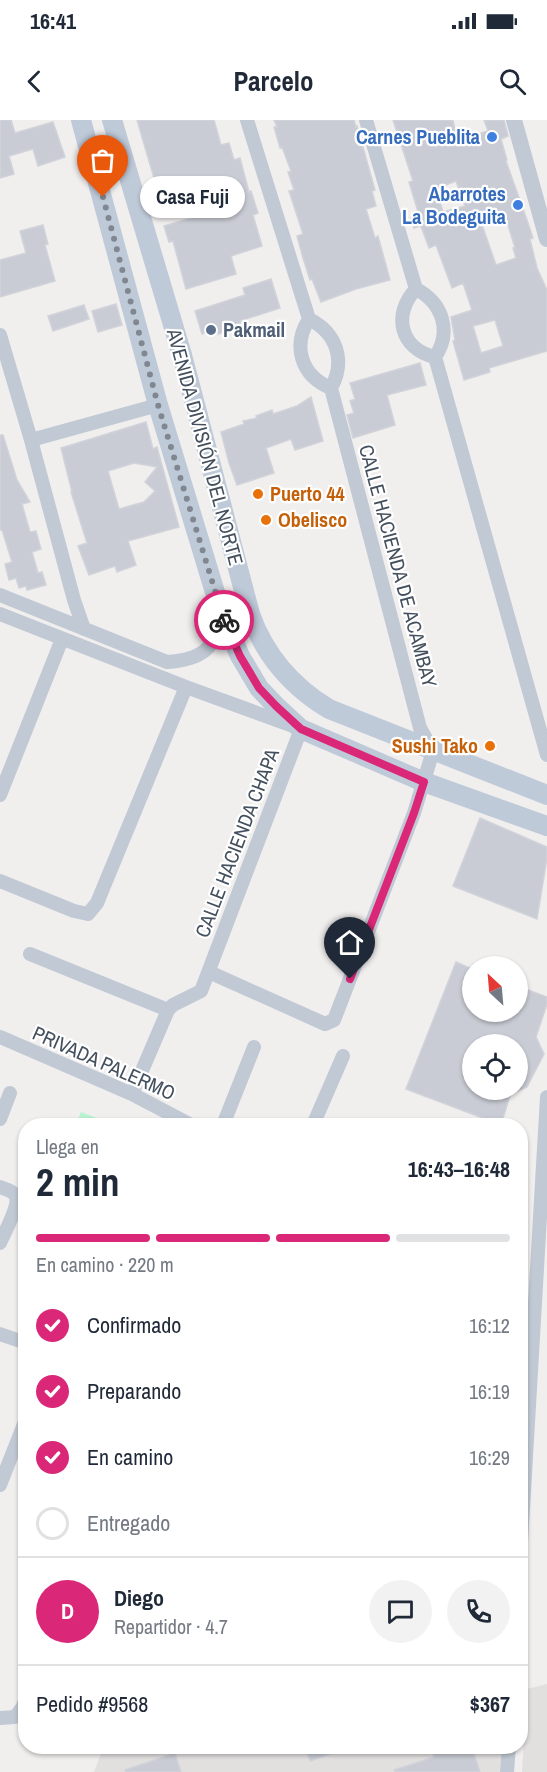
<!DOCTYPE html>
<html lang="es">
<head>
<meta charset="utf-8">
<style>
	body { margin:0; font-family:"Archivo Narrow",sans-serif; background:#f2f2f3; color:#1f2937; height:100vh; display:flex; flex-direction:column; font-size:22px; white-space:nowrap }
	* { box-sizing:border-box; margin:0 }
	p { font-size:20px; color:#747a83 }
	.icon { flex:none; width:33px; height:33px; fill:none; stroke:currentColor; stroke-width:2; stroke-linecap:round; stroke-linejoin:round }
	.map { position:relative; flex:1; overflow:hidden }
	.sheet { position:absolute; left:18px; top:998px; width:510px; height:636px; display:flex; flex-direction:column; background:#fff; border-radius:24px; box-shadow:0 2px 4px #0004 }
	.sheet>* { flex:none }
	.needle { width:39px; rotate:334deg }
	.controls { position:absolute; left:462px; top:836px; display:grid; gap:12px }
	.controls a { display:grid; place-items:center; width:66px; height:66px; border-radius:50%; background:#fff; box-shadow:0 2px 4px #0004; font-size:30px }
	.pin { position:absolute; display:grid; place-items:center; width:51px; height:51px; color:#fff; margin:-62px -26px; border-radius:50% 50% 50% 0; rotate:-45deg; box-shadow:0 0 6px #0007 }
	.pin .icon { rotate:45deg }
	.courier { position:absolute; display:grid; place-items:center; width:60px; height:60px; margin:-30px; border:4px solid #db2777; border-radius:50%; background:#fff; color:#222; box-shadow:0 2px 8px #0007 }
	.bubble { position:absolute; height:42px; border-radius:21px; background:#fff; box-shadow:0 2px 4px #0004; font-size:20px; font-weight:800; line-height:42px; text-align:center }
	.headline em { font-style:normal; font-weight:800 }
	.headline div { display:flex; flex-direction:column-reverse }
	.headline { display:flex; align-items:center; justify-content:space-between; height:102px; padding:0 18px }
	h1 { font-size:39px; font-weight:800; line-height:45px }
	.bar { display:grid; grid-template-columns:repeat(4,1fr); gap:9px 6px; align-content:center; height:72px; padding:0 18px }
	.bar i { height:8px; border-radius:4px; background:#e0e1e3 }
	.bar .on { background:#db2777 }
	.bar p { grid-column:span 4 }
	.line { display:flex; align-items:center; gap:15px; padding:0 18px; border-top:2px solid #e0e1e3 }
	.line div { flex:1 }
	.round { display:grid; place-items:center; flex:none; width:63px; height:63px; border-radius:32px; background:#f2f2f3 }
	ol { padding:0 18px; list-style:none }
	li { display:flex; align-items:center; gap:18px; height:66px }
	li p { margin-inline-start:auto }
	li .icon { padding:6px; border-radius:50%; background:#db2777; color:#fff; stroke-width:4 }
	li:last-child { color:#747a83 }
	li i { width:33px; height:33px; border:3px solid #e0e1e3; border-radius:50% }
	.status { display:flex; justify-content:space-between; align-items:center; height:42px; padding:0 30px; background:#fff; direction:ltr }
	.status svg { height:16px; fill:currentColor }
	header { display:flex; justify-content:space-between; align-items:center; height:78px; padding:0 18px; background:#fff; font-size:27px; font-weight:800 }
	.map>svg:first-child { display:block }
	.education { fill:#e2dfdf }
	.green { fill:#b8f3d2 }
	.building { fill:#c9ccd4; stroke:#d1d3da; stroke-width:1.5; fill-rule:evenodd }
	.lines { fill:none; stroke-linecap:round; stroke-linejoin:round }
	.minor { stroke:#c0c9d4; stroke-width:14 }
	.tertiary { stroke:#c0c9d4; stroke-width:16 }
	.secondary { stroke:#bfcad9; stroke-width:20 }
	.done { stroke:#818790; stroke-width:6; stroke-dasharray:0 10.8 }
	.route { stroke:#db2777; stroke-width:8 }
	.shop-dot { fill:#3f7fe0; stroke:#fff; stroke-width:2 }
	.service-dot { fill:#5c6f8a; stroke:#fff; stroke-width:2 }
	.food-dot { fill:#e8710a; stroke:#fff; stroke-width:2 }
	.labels { text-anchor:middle; stroke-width:4.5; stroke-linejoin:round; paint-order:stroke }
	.shop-label { font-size:20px; font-weight:bold; fill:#366cbe; stroke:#fff; text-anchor:end }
	.service-label { font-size:20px; font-weight:bold; fill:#4e5e75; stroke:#fff; text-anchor:start }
	.street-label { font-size:20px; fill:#44505d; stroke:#fff }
	.food-label { font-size:20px; font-weight:bold; fill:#c56008; stroke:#fff; text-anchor:start }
</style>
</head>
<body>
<div class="status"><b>16:41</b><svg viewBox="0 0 49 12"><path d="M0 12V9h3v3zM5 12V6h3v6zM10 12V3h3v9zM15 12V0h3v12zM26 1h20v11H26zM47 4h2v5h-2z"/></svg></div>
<header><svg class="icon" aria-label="back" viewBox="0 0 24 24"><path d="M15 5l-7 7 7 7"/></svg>Parcelo<svg class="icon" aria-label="search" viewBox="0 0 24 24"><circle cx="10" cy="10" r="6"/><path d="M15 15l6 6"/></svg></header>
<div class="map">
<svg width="547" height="1652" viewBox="0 0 547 1652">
	<rect width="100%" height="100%" fill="#f1eeee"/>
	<path class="education" d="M521 1074 528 1077 521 1252Z
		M547 1564V1652H522L527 1569Z
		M104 1626H502L500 1652H94Z"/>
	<path class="green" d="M81 992 115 1005H76Z"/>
	<path class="building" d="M0 0H11L15 13 53 2 65 37 38 46 33 29 9 36 14 54 0 58Z
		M137 0H214L221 25 229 23 234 40 240 38 249 72 251 71 258 93 253 95 262 126 231 136 236 154 186 169 173 121 169 122 164 106 219 90 212 68 161 82Z
		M274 0H354L356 7 357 6 375 70 372 71 376 86 366 89 375 118 378 116 390 160 356 169 321 182 312 159 310 160 303 138 297 116 303 114 289 71 294 70 288 52 291 51 282 27 280 28 274 7H277Z
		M393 0H453L457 20 488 11 484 0H504L508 16 501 19 507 40 506 41 527 100 533 118 530 119 537 148 547 170V231L489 248 490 252 464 260 453 221 455 220 451 197 472 190 463 163 452 168 436 125 429 128 422 109 420 106 414 108 411 97 419 95 409 62 413 61ZM456 61 465 86 443 92 436 69ZM504 92 515 128H513L516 138 496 145 480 99ZM495 200 503 226 481 233 473 206Z
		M43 105 48 124 45 125 55 161 0 177V140L26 133 20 111Z
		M271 159 280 188 240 201 241 207 218 214 217 209 202 214 195 191 245 175 243 168Z
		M116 184 122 205 98 212 92 191Z
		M84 185 89 199 53 211 48 196Z
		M420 243 426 265 387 275 395 305 353 318 347 295 354 293 350 281 355 279 350 263Z
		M311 277 323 321 295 330 291 319 266 328 274 353 237 365 229 343 221 312 244 304 243 301 257 298 256 296 272 290 273 294 297 286Z
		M146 302 153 329 157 327 179 407 128 421 136 445 117 452 115 446 89 455 78 426 87 423 71 372H72L61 328ZM134 343 157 347 145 362 155 371 144 382 119 389 108 351Z
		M0 315H3L17 360 30 382 22 384 30 412 36 411 41 429 32 432 38 453 42 452 46 465 27 470 26 466 19 468 16 458 9 460 5 444 12 442 2 410H0Z
		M480 698 547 727V738L537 799 453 766Z
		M456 842 472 849V891H518V866L547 877V884L536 917 544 934 527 967 518 971V924H472V969H512L501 1005 406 969Z
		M305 1626H348V1628L310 1641Z
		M431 1626H455L457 1632 472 1627 480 1652H395L394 1650 434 1637Z
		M175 1633 181 1652H126L125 1650Z"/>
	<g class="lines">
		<path class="minor" d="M366 0 416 169C443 183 452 212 435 237L547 635
			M416 169C392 194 400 229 435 237
			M309 199C292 226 301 256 331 268
			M0 215 31 320 74 480 84 509
			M31 320 158 285
			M0 475 167 542C200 540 218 529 220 494
			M0 494 186 567 301 609 201 871 173 885 168 890 132 974
			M0 675 62 519
			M0 761 74 791 88 794 97 783 186 567
			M30 834 168 890
			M209 852 325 904 334 900 414 693 433 631 420 608 331 268C346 241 337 213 309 199L247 0
			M0 917 132 974 191 1005
			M0 999 10 973
			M223 1005 254 927
			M313 1005 343 936
			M0 1067C5 1069 14 1071 16 1077 19 1086 4 1114 0 1123
			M0 1214 26 1223
			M0 1365 26 1299
			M520 1440 547 977
			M0 1598 15 1597 22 1588 26 1579
			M507 1652 509 1626"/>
		<path class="tertiary" d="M514 0 547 119"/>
		<path class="secondary" d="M81 0 158 285 221 492 240 536 259 568 276 586 301 609 424 662 547 706
			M112 0 182 235 250 494C265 536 291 566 329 589L547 675"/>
	</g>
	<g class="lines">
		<path class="done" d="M103 77 158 285 224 500"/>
		<path class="route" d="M224 500 240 536 259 568 276 586 301 609 424 662 414 693 350 859"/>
	</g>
	<g class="shop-dot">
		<circle cx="492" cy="17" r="6"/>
		<circle cx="518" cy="85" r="6"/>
	</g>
	<circle class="service-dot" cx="211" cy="210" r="6"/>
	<g class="food-dot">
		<circle cx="258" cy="374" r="6"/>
		<circle cx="266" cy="400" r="6"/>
		<circle cx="490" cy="626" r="6"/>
	</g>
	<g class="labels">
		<g class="shop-label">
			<text x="480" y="24">Carnes Pueblita</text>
			<text x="506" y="81">Abarrotes<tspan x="506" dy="23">La Bodeguita</tspan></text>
		</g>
		<g class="service-label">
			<text x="223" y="217">Pakmail</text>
		</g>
		<g class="street-label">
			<text transform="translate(205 327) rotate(75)" y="7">AVENIDA DIVISIÓN DEL NORTE</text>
			<text transform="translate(398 446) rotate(75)" y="7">CALLE HACIENDA DE ACAMBAY</text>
			<text transform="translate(237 723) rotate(-69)" y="7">CALLE HACIENDA CHAPA</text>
			<text transform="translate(104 943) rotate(24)" y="7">PRIVADA PALERMO</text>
		</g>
		<g class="food-label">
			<text x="270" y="381">Puerto 44</text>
			<text x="278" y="407">Obelisco</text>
			<text x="478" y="633" text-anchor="end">Sushi Tako</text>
		</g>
	</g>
</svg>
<div class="controls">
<a><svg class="needle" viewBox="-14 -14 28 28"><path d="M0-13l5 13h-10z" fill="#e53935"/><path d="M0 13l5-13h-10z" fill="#747a83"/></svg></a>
<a><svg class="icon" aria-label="locate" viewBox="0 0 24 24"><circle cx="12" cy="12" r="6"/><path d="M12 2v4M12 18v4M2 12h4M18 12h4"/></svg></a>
</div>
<div class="pin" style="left:103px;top:77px;background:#ea580c"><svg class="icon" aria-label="bag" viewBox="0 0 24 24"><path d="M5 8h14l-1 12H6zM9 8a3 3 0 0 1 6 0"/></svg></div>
<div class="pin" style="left:350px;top:859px;background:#1f2937"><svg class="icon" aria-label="home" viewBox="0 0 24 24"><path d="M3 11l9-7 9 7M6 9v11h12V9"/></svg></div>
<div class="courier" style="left:224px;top:500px"><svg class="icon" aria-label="bike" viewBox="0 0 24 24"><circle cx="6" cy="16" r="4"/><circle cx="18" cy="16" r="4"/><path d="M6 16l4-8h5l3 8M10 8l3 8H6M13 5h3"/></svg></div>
<div class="bubble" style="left:140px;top:56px;width:105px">Casa Fuji</div>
<section class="sheet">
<div class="headline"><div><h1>2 min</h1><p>Llega en</p></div><em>16:43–16:48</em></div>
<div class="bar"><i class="on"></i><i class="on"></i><i class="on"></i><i></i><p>En camino · 220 m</p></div>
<ol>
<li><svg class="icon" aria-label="check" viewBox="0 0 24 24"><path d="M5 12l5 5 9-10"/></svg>Confirmado<p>16:12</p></li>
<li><svg class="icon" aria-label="check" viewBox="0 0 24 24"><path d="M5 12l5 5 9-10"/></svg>Preparando<p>16:19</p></li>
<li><svg class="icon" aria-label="check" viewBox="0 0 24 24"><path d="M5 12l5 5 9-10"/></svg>En camino<p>16:29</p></li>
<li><i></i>Entregado</li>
</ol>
<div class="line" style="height:108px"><b class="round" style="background:#db2777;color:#fff">D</b><div><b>Diego</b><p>Repartidor · 4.7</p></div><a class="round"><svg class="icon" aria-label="chat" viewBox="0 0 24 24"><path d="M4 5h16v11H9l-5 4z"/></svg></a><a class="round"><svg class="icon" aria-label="phone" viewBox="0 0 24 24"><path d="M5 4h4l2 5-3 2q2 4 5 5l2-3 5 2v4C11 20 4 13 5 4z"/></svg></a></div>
<div class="line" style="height:78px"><div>Pedido #9568</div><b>$367</b></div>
</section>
</div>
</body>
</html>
